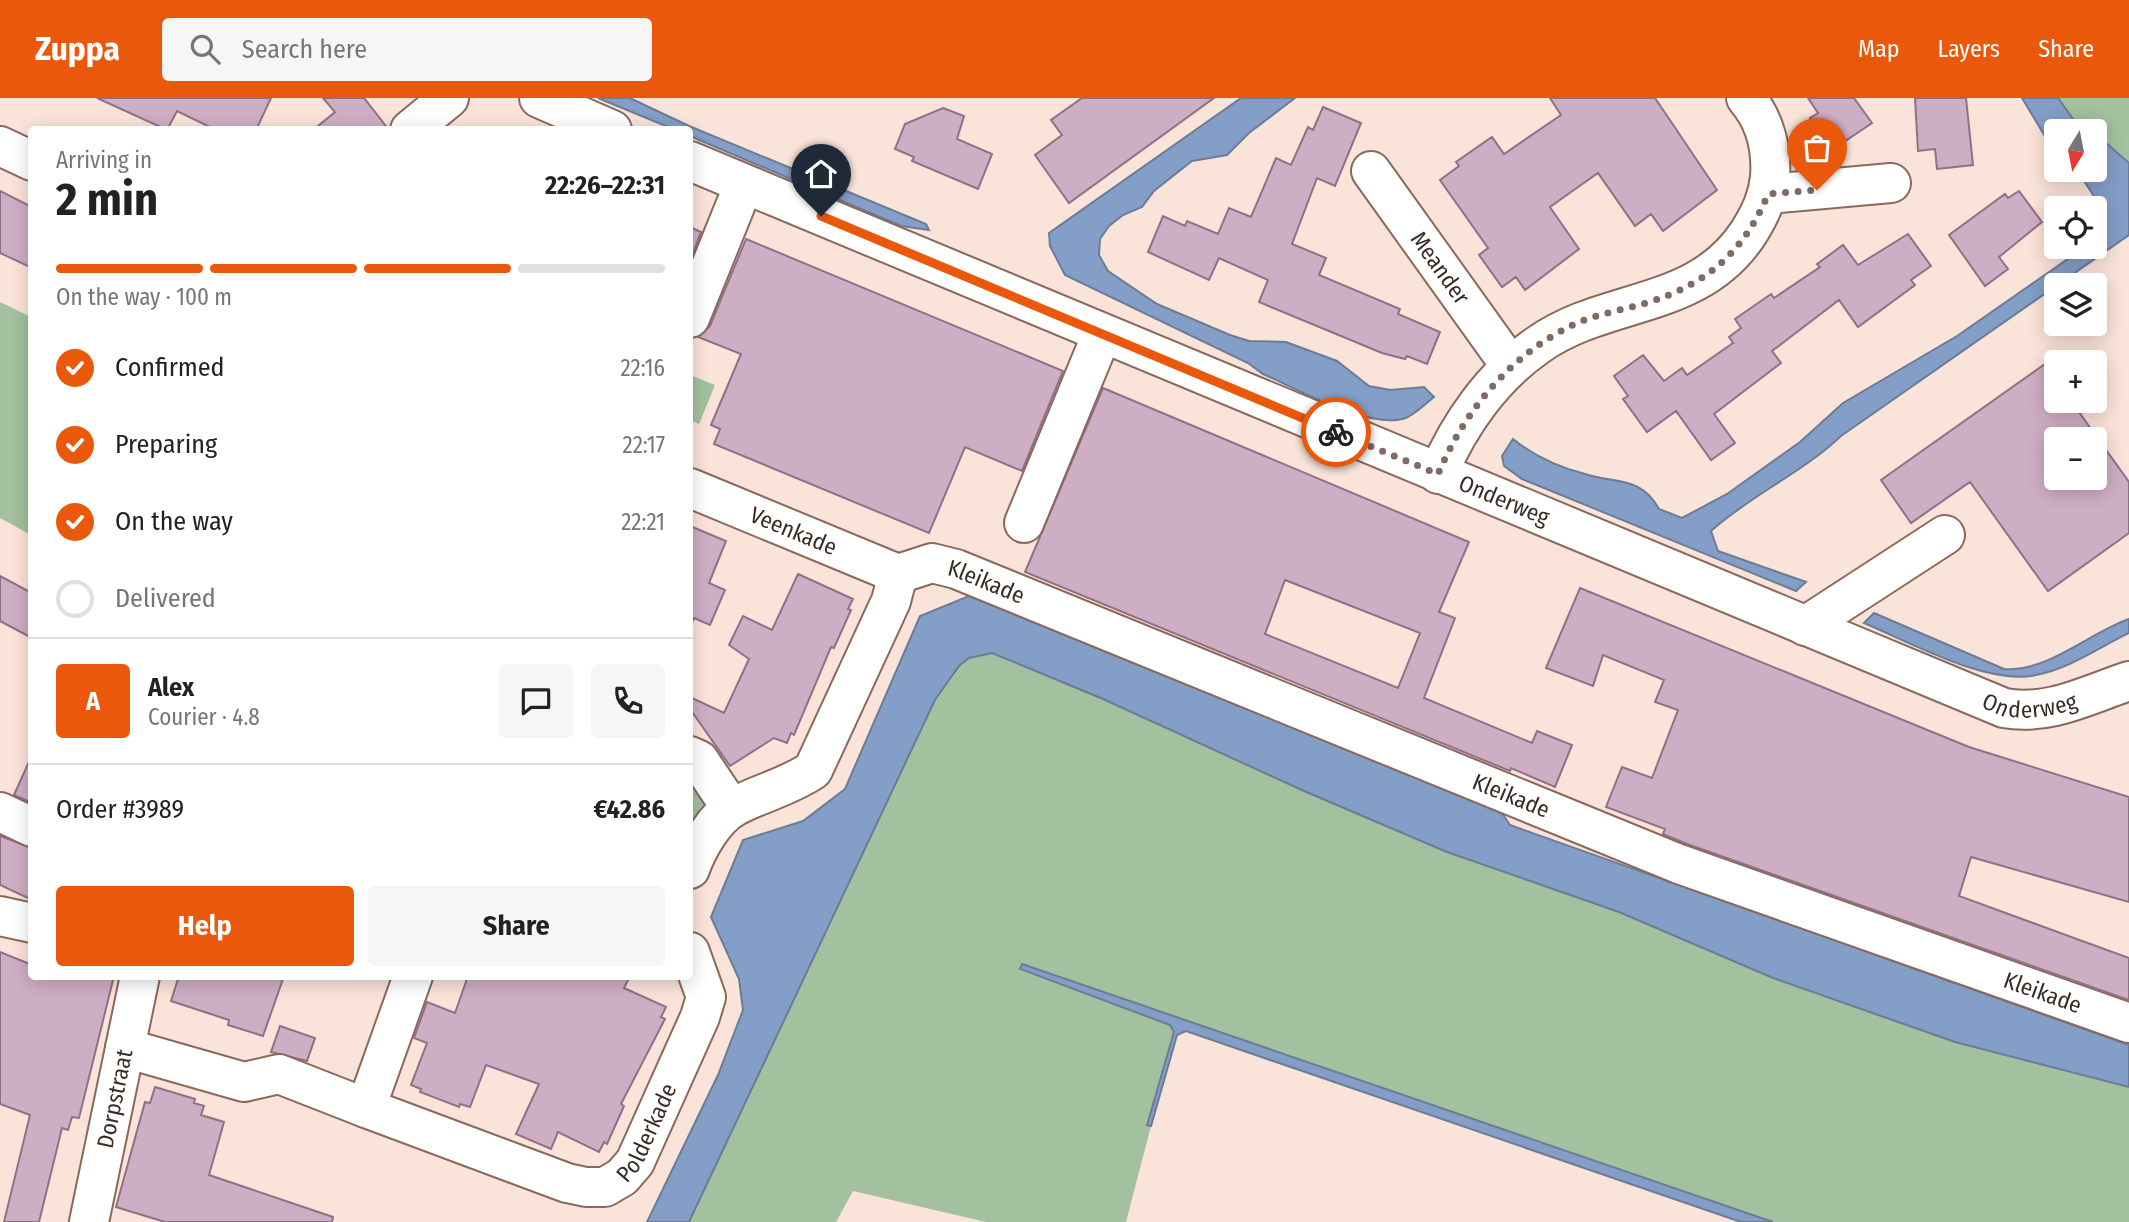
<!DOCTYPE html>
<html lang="en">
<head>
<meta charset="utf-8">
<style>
	body { margin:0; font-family:"Fira Sans Condensed",sans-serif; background:#f6f6f6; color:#222; height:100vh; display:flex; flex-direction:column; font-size:26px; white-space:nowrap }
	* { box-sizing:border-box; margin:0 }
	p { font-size:23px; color:#767676 }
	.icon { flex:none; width:38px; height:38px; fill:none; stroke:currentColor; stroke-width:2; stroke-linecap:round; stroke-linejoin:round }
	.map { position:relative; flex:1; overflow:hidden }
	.details { position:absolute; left:28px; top:28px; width:665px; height:854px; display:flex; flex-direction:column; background:#fff; border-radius:7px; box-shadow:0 4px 18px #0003 }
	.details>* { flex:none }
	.needle { width:46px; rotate:190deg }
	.tools { position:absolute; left:2044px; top:21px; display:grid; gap:14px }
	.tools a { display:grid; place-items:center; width:63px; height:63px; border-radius:7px; background:#fff; box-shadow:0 4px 18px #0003; font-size:35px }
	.pin { position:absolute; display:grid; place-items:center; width:60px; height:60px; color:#fff; margin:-72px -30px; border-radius:50% 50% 50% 0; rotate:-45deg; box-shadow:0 0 7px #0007 }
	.pin .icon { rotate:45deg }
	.courier { position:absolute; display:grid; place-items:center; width:70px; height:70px; margin:-35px; border:5px solid #ea580c; border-radius:50%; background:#fff; color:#222; box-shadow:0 2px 9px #0007 }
	.overview em { font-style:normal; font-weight:700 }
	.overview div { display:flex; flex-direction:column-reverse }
	.overview { display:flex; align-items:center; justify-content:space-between; height:119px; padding:0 28px }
	h1 { font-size:46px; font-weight:700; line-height:52px }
	.bar { display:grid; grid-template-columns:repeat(4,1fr); gap:10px 7px; align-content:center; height:84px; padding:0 28px }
	.bar i { height:9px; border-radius:5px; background:#e0e0e0 }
	.bar .current { background:#ea580c }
	.bar p { grid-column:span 4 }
	.line { display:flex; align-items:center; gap:18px; padding:0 28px; border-top:2px solid #e0e0e0 }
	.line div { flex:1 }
	.round { display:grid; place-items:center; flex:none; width:74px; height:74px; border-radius:7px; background:#f6f6f6 }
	ol { padding:0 28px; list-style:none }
	li { display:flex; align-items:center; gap:21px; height:77px }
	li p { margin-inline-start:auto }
	li .icon { padding:7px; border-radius:50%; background:#ea580c; color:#fff; stroke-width:4 }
	li:last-child { color:#767676 }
	li i { width:38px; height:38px; border:4px solid #e0e0e0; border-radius:50% }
	.action { display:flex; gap:14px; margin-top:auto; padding:14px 28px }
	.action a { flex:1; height:80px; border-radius:7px; background:#ea580c; color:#fff; font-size:28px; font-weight:700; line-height:80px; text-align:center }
	.action a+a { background:#f6f6f6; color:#222 }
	header { display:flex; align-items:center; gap:42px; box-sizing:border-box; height:98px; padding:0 35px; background:#ea580c; color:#fff }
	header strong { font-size:33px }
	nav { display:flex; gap:38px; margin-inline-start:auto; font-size:24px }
	.search { width:490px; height:63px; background:#f6f6f6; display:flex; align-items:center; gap:18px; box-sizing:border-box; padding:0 24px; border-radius:7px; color:#767676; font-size:26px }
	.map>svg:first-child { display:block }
	.green { fill:#a3c19e }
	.water { fill:#839ec7; stroke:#6d7c96; stroke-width:2 }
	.building { fill:#ceaec4; stroke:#8f7186; stroke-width:2; fill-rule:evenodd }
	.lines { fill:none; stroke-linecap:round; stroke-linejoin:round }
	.minor-casing { stroke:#8a695a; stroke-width:42 }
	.minor { stroke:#fff; stroke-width:38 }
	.done { stroke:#7d6b64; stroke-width:7; stroke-dasharray:0 12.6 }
	.route { stroke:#ea580c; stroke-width:9 }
	.labels { text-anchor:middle; stroke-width:5; stroke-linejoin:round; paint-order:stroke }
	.street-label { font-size:23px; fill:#392b25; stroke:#fcf4f0 }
</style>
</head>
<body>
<header>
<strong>Zuppa</strong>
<div class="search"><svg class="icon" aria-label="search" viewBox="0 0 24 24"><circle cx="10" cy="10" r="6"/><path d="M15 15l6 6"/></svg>Search here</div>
<nav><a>Map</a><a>Layers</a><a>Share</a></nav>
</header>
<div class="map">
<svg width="2129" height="1124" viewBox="0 0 2129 1124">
	<rect width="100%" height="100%" fill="#fae3d9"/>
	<path class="green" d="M2058 0H2129V65L2095 33 2078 28Z
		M0 204 31 219V437L0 420Z
		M690 277 715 287 699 326 690 322Z
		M992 555 1103 601 1304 693 1447 754 1619 814 1773 880 1955 944 2129 989V1124H1773L1022 867 1020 872 1170 927 1174 933 1148 1027 1151 1028 1126 1124H986L853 1093 836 1124H689L935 602 959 568 968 560Z
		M690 677 708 709 690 740Z"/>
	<path class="water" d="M598 0H630L689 28 926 126 929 132 901 128 690 38V32L673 31Z
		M1241 0H1295L1249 35 1227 57 1192 63 1154 93 1142 109 1123 117 1109 128 1100 141 1099 157 1108 173 1157 206 1230 237 1249 243 1286 244 1337 263 1369 288 1390 292 1424 289 1434 299C1426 306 1417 314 1408 319 1374 335 1296 290 1263 276L1248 265 1065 177 1050 148 1049 135Z
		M2022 0H2058L2078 28 2093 33H2056V65L2050 57 2046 40Z
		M2095 35 2129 65V137L1841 338C1802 375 1751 397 1711 433L1718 453 1806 484 1796 493 1522 381 1504 368 1502 358 1513 341C1534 358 1558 369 1585 376 1616 386 1641 378 1659 411L1682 420 1727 396 1800 344 1843 305 1957 238 2085 149H2095V141L2104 134 2103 112 2084 83 2061 72H2095Z
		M969 498 1502 715 1510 727 2129 947V989L1955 944 1773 880 1619 814 1447 754 1304 693 1103 601 992 555 969 560 959 568 935 602 689 1124H647L718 977 743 912 739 881 711 819 743 742 803 723 845 691 920 518Z
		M1874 515 2004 571C2048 574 2089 535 2129 521V535C2100 549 2069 571 2036 577 1988 588 1910 544 1864 525Z
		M1022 866 1773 1124H1741L1186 933 1177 937 1151 1028 1147 1027 1174 934 1170 927 1020 871Z"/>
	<path class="building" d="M97 0H271L256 32H216L177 13 167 32Z
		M323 0H364L389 32H313L335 14Z
		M1082 0H1214L1069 105 1035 57 1062 37 1051 22Z
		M1550 0H1655L1717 92 1663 133 1651 116 1635 128 1598 75 1550 109 1579 151 1525 192 1516 179 1502 189 1479 157 1488 150 1440 82 1459 68 1456 64 1492 39 1504 56 1561 17Z
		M1808 0H1854L1872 25 1832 52 1810 20 1818 15Z
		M1915 0H1966L1973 67 1937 71 1935 51 1918 53Z
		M1323 9 1361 25 1335 88 1317 80 1292 146 1326 160 1319 177 1400 211 1398 216 1440 234 1427 266 1407 258 1405 261 1382 255 1259 204 1268 182 1219 160 1209 182 1148 154 1163 118 1185 128 1187 123 1218 136 1229 110 1251 119 1276 60 1291 67 1308 29 1313 32Z
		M943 10 964 18 957 41 992 56 978 91 912 63 914 59 895 51 905 26Z
		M0 93 32 109V170L0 155Z
		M2019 93 2042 124 1999 159 2008 171 1985 188 1949 137 2005 96 2008 100Z
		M690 129 701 134 690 163Z
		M1908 136 1931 168 1911 182 1915 187 1858 229 1839 202 1772 253 1781 265 1714 316 1735 345 1711 362 1676 313 1647 334 1623 301 1628 298 1614 278 1643 257 1664 283 1682 270 1687 277 1733 245 1729 239 1741 230 1735 221 1771 196 1774 200 1820 169 1817 166 1843 147 1858 167Z
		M746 141 1063 273 1022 373 965 349 929 435 714 346 720 331 711 327 741 256 698 239 710 228Z
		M2045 266 2056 283V303H2071L2129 384V435L2048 493 1970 384 1911 425 1881 382ZM2056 341H2095V380H2056Z
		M1103 290 1469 444 1439 514 1455 520 1424 600 1532 645 1537 633 1572 647 1555 689 1511 670 1510 673 1025 474ZM1285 482 1420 535 1398 590 1265 536Z
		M690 428 726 443 709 485 725 492 710 527 694 520 690 529Z
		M798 476 853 501 848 511 851 512 834 550 831 549 794 637 791 635 787 645 774 640 730 668 690 611V599L724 615 749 561 729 547 743 518 772 532Z
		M0 478 32 495V540L0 523Z
		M1580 490 1969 649 2129 699V804L1971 759 1959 798 2129 860V902L1687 746 1663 736 1665 731 1606 709 1622 669 1652 680 1678 612 1655 604 1664 582 1603 557 1593 588 1546 570Z
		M32 657V705L14 697Z
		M0 738 32 750V802L0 787Z
		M0 854 32 867V878H114L79 1020 72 1019 68 1032 62 1030 39 1124H4L30 1017 0 1006Z
		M179 878H284L263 938 228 927 229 922 171 903Z
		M468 878H630L624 890 666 909 661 919 665 921 621 1006 624 1008 607 1046 604 1044 599 1054 558 1034 551 1051 516 1036 539 986 486 967 470 1009 460 1006 459 1009 420 994 421 991 411 987 427 945 414 940 427 904 455 915Z
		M280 928 315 940 307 963 271 954Z
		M155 989 195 1001 194 1005 204 1008 201 1017 224 1024 209 1077 333 1119 332 1124H165L116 1109 145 1004 150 1005Z"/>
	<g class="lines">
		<g class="minor-casing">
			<g id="minor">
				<path d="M539 0 612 32"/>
				<path d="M410 32 449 0"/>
				<path d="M0 48 32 63"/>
				<path id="s1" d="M690 63 2004 610C2049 618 2087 597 2129 583"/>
				<path id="s2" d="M1371 73 1510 267"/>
				<path d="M1768 96 1891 85"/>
				<path d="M690 220 744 86"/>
				<path d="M1438 376C1459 326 1493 278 1538 247 1607 198 1698 213 1749 134 1760 116 1768 100 1770 79 1772 51 1765 22 1746 0"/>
				<path id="s3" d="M690 390 898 476"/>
				<path d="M1024 425 1102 236"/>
				<path id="s4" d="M898 476 932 465 956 471 1679 766 2129 925"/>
				<path d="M1805 528 1945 437"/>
				<path d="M690 658 699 662 731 710"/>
				<path d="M0 714 32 729"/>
				<path d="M690 771C697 751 714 720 734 709 760 695 788 689 813 672L891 503 898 476"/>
				<path d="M0 818 32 825"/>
				<path d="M125 950 244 984 279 976 366 1010 413 878"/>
				<path id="s5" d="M366 1010 567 1085 586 1089H605L622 1079 635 1064 700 919 706 899 690 854"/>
				<path id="s6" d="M89 1124 140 878"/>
			</g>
		</g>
		<use href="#minor" class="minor"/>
	</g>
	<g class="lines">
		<path class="done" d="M1336 334 1438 376C1464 315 1506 262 1565 231 1590 217 1619 213 1646 205 1706 187 1744 154 1768 96L1817 92"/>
		<path class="route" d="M821 118 1336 334"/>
	</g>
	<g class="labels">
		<g class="street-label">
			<text dy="8" stroke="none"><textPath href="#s2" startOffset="119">Meander</textPath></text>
			<text dy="8" stroke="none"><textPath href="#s1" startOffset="882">Onderweg</textPath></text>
			<text dy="8" stroke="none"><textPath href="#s3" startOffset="112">Veenkade</textPath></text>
			<text dy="8" stroke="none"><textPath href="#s4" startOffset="93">Kleikade</textPath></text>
			<text dy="8" stroke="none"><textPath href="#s1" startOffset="1449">Onderweg</textPath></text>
			<text dy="8" stroke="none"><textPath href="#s4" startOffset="660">Kleikade</textPath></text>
			<text dy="8" stroke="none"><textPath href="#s4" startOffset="1227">Kleikade</textPath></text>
			<text dy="8" stroke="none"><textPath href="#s6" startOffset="126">Dorpstraat</textPath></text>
			<text dy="8" stroke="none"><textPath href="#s5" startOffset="324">Polderkade</textPath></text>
		</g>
	</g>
</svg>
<div class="tools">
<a><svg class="needle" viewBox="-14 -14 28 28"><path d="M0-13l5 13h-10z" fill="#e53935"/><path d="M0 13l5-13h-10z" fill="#767676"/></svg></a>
<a><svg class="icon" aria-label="locate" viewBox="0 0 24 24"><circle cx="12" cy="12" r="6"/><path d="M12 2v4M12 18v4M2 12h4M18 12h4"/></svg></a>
<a><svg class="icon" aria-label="layers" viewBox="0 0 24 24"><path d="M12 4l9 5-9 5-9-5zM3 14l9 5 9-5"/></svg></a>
<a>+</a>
<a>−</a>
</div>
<div class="pin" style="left:1817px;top:92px;background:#ea580c"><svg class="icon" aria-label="bag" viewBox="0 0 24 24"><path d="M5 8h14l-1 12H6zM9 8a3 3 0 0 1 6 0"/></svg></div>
<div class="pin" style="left:821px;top:118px;background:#1f2937"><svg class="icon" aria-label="home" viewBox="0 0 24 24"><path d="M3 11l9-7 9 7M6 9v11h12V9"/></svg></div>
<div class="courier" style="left:1336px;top:334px"><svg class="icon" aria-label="bike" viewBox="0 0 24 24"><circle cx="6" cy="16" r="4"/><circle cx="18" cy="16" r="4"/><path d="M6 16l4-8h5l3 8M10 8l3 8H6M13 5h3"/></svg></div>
<section class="details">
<div class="overview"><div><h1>2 min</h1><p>Arriving in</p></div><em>22:26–22:31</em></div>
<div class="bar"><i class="current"></i><i class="current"></i><i class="current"></i><i></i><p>On the way · 100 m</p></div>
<ol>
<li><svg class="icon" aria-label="check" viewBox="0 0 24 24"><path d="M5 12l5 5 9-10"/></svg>Confirmed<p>22:16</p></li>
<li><svg class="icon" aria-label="check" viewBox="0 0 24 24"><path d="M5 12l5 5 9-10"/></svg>Preparing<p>22:17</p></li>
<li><svg class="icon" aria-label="check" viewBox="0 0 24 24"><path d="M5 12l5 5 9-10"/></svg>On the way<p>22:21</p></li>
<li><i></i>Delivered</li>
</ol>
<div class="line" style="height:126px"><b class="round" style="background:#ea580c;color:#fff">A</b><div><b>Alex</b><p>Courier · 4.8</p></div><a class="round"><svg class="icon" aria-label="chat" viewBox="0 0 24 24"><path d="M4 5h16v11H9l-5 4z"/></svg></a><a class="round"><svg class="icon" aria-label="phone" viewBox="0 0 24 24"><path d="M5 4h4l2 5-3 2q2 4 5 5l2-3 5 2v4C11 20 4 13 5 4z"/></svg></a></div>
<div class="line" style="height:91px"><div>Order #3989</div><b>€42.86</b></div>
<div class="action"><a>Help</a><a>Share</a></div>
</section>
</div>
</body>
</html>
